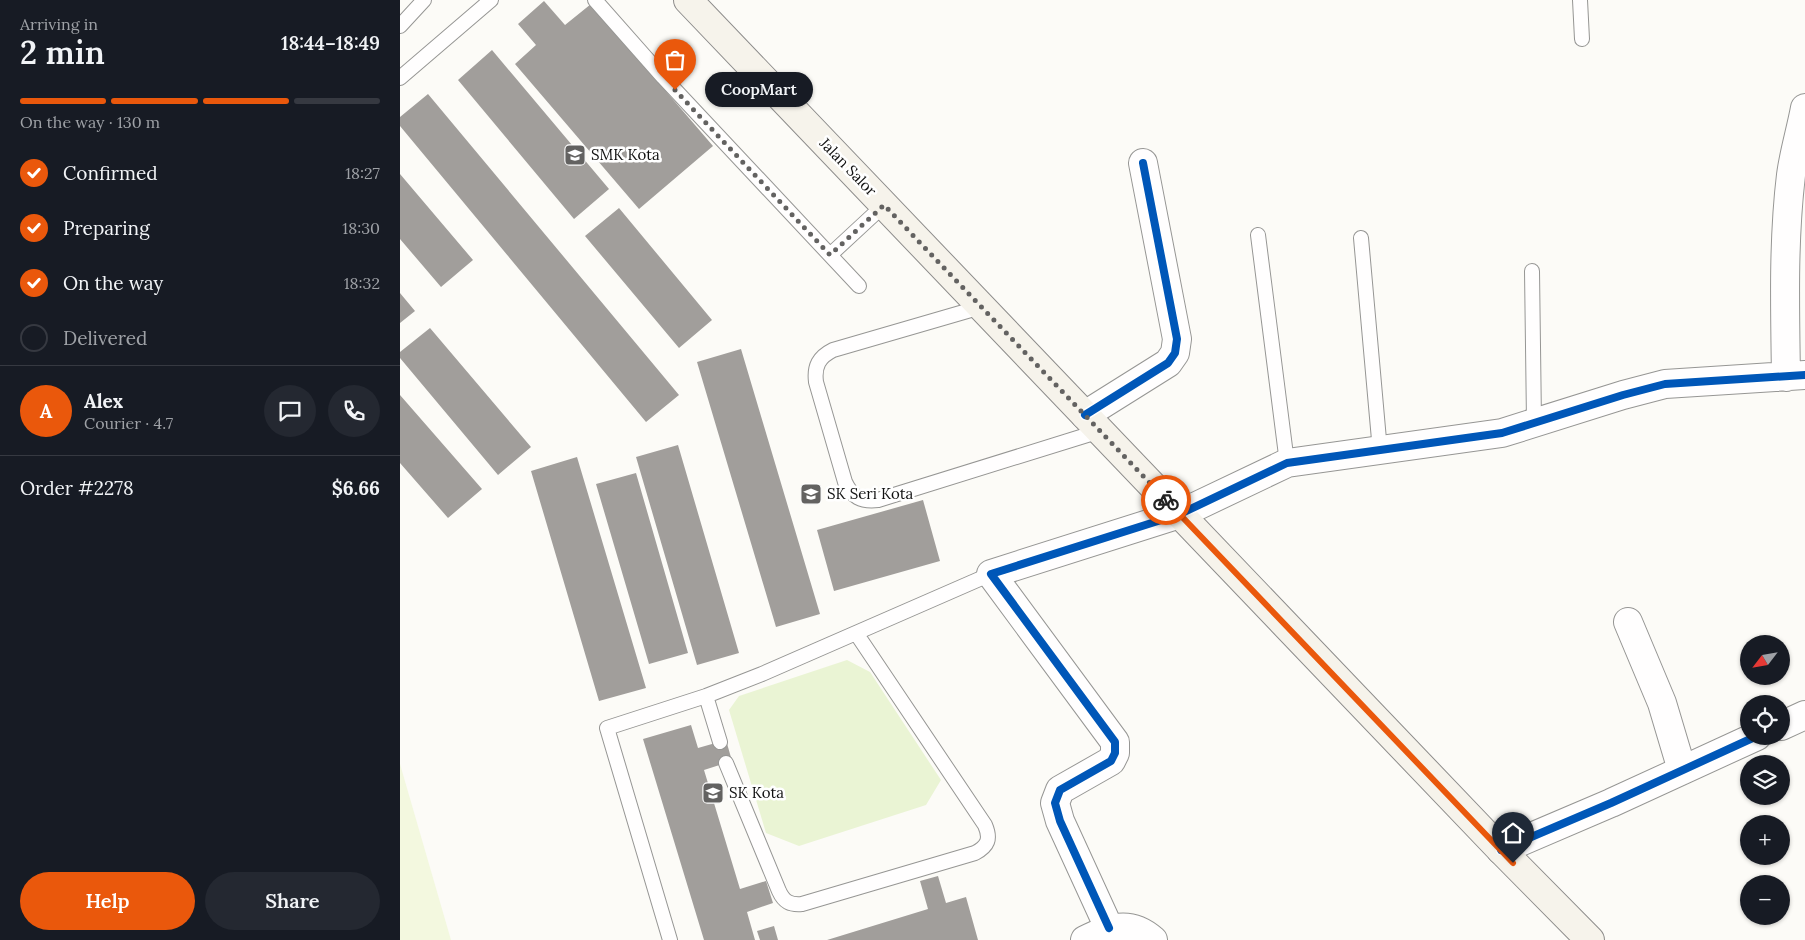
<!DOCTYPE html>
<html lang="en">
<head>
<meta charset="utf-8">
<style>
	body { margin:0; font-family:Lora,serif; background:#242831; color:#f1f3f6; height:100vh; display:flex; flex-direction:column; font-size:19px; white-space:nowrap }
	* { box-sizing:border-box; margin:0 }
	p { font-size:16px; color:#9ea1a6 }
	.icon { flex:none; width:28px; height:28px; fill:none; stroke:currentColor; stroke-width:2; stroke-linecap:round; stroke-linejoin:round }
	.map { position:relative; flex:1; overflow:hidden }
	.side { display:flex; flex-direction:column; background:#171b24; width:400px }
	.side>* { flex:none }
	.needle { width:32px; rotate:239deg }
	.controls { position:absolute; left:1340px; top:635px; display:grid; gap:10px }
	.controls a { display:grid; place-items:center; width:50px; height:50px; border-radius:50%; background:#171b24; box-shadow:0 1px 4px #0004; font-size:25px }
	.pin { position:absolute; display:grid; place-items:center; width:42px; height:42px; color:#fff; margin:-51px -21px; border-radius:50% 50% 50% 0; rotate:-45deg; box-shadow:0 0 5px #0007 }
	.pin .icon { rotate:45deg }
	.courier { position:absolute; display:grid; place-items:center; width:50px; height:50px; margin:-25px; border:4px solid #ea580c; border-radius:50%; background:#fff; color:#222; box-shadow:0 1px 6px #0007 }
	.bubble { position:absolute; height:35px; border-radius:18px; background:#171b24; box-shadow:0 1px 4px #0004; font-size:16px; font-weight:600; line-height:35px; text-align:center }
	.head em { font-style:normal; font-weight:600 }
	.head div { display:flex; flex-direction:column-reverse }
	.head { display:flex; align-items:center; justify-content:space-between; height:85px; padding:0 20px }
	h1 { font-size:32px; font-weight:600; line-height:38px }
	.bar { display:grid; grid-template-columns:repeat(4,1fr); gap:8px 5px; align-content:center; height:60px; padding:0 20px }
	.bar i { height:6px; border-radius:4px; background:#363941 }
	.bar .active { background:#ea580c }
	.bar p { grid-column:span 4 }
	.line { display:flex; align-items:center; gap:12px; padding:0 20px; border-top:1px solid #363941 }
	.line div { flex:1 }
	.round { display:grid; place-items:center; flex:none; width:52px; height:52px; border-radius:26px; background:#242831 }
	ol { padding:0 20px; list-style:none }
	li { display:flex; align-items:center; gap:15px; height:55px }
	li p { margin-inline-start:auto }
	li .icon { padding:5px; border-radius:50%; background:#ea580c; color:#fff; stroke-width:4 }
	li:last-child { color:#9ea1a6 }
	li i { width:28px; height:28px; border:2px solid #363941; border-radius:50% }
	.cta { display:flex; gap:10px; margin-top:auto; padding:10px 20px }
	.cta a { flex:1; height:58px; border-radius:30px; background:#ea580c; color:#fff; font-size:20px; font-weight:600; line-height:58px; text-align:center }
	.cta a+a { background:#242831; color:#f1f3f6 }
	main { display:flex; flex:1; min-height:0 }
	.map>svg:first-child { display:block }
	.green { fill:#eaf4d4 }
	.pitch { fill:#f3f8df }
	.building { fill:#a19e9b }
	.lines { fill:none; stroke-linecap:round; stroke-linejoin:round }
	.lane-casing { stroke:#969694; stroke-width:16 }
	.street-casing { stroke:#969694; stroke-width:30 }
	.secondary-casing { stroke:#8d8c8b; stroke-width:30 }
	.lane { stroke:#fffefe; stroke-width:14 }
	.street { stroke:#fffefe; stroke-width:28 }
	.secondary { stroke:#f6f3eb; stroke-width:28 }
	.cycleway-casing { stroke:#fff; stroke-width:11 }
	.cycleway { stroke:#0057b8; stroke-width:8 }
	.done { stroke:#636261; stroke-width:5; stroke-dasharray:0 9 }
	.route { stroke:#ea580c; stroke-width:6 }
	.labels { text-anchor:middle; stroke-width:5; stroke-linejoin:round; paint-order:stroke }
	.poi-label { font-size:15px; fill:#101010; stroke:#fff; text-anchor:start }
	.street-label { font-size:15px; fill:#101010; stroke:#fff }
</style>
</head>
<body>
<main>
<section class="side">
<div class="head"><div><h1>2 min</h1><p>Arriving in</p></div><em>18:44–18:49</em></div>
<div class="bar"><i class="active"></i><i class="active"></i><i class="active"></i><i></i><p>On the way · 130 m</p></div>
<ol>
<li><svg class="icon" aria-label="check" viewBox="0 0 24 24"><path d="M5 12l5 5 9-10"/></svg>Confirmed<p>18:27</p></li>
<li><svg class="icon" aria-label="check" viewBox="0 0 24 24"><path d="M5 12l5 5 9-10"/></svg>Preparing<p>18:30</p></li>
<li><svg class="icon" aria-label="check" viewBox="0 0 24 24"><path d="M5 12l5 5 9-10"/></svg>On the way<p>18:32</p></li>
<li><i></i>Delivered</li>
</ol>
<div class="line" style="height:90px"><b class="round" style="background:#ea580c;color:#fff">A</b><div><b>Alex</b><p>Courier · 4.7</p></div><a class="round"><svg class="icon" aria-label="chat" viewBox="0 0 24 24"><path d="M4 5h16v11H9l-5 4z"/></svg></a><a class="round"><svg class="icon" aria-label="phone" viewBox="0 0 24 24"><path d="M5 4h4l2 5-3 2q2 4 5 5l2-3 5 2v4C11 20 4 13 5 4z"/></svg></a></div>
<div class="line" style="height:65px"><div>Order #2278</div><b>$6.66</b></div>
<div class="cta"><a>Help</a><a>Share</a></div>
</section>
<div class="map">
<svg width="1405" height="940" viewBox="0 0 1405 940">
	<rect width="100%" height="100%" fill="#fcfbf7"/>
	<path class="green" d="M447 660 470 672 541 780 526 805 399 846 366 833 329 710 339 696Z"/>
	<path class="pitch" d="M0 764 51 940H0Z"/>
	<path class="building" d="M144 1 165 25 191 4 313 146 239 209 115 64 136 45 118 24Z
		M92 50 209 189 174 219 58 80Z
		M28 94 279 395 246 422 0 126V117Z
		M0 174 73 260 41 287 0 239Z
		M219 208 312 320 279 348 185 236Z
		M0 293 15 311 0 323Z
		M30 328 131 447 98 475 0 358V352Z
		M341 349 420 614 376 627 297 362Z
		M0 395 82 489 48 518 0 463Z
		M278 445 339 653 297 665 236 457Z
		M177 457 246 688 199 701 131 471Z
		M236 473 288 653 249 664 196 484Z
		M523 500 540 561 434 591 417 530Z
		M291 725 298 748 326 740 332 761 304 770 340 889 366 881 373 903 347 912 355 940H304L243 739Z
		M538 876 546 903 566 897 578 940H427L528 909 520 881Z
		M374 926 378 940H360L357 931Z"/>
	<g class="lines">
		<g class="lane-casing">
			<path id="lane" d="M195 0 263 77 459 286
				M1180 0 1182 39
				M0 26 24 0
				M0 78 91 0
				M858 235 887 463
				M961 238 980 451
				M430 255 484 205
				M1132 271 1134 422
				M581 307 433 350C419 357 414 366 416 382L445 482C452 497 461 502 478 500L700 431
				M306 696 320 742
				M326 763 379 891C384 902 390 905 402 904L575 853C588 846 591 839 585 825L456 633
				M270 940 207 728 306 696 362 674 591 574"/>
		</g>
		<g class="street-casing">
			<path id="street" d="M1386 377C1385 310 1383 241 1391 175 1394 152 1401 130 1405 108
				M685 415 768 363 775 353 777 339 743 163
				M1228 622 1262 703 1282 770
				M1381 726 1405 715
				M1101 850 1211 803 1357 736
				M709 928 660 821 655 803 660 790 711 761 715 753V742L591 574 780 514 887 463 1102 433 1223 395 1265 384 1405 375
				M685 940C709 928 729 919 753 940"/>
		</g>
		<g class="secondary-casing">
			<path id="secondary" d="M288 0 1101 850 1190 940"/>
		</g>
		<use href="#lane" class="lane"/>
		<use href="#street" class="street"/>
		<use href="#secondary" class="secondary"/>
		<g class="cycleway-casing">
			<path id="cycleway" d="M685 415 768 363 775 353 777 339 743 163
				M1101 850 1211 803 1357 736
				M709 928 660 821 655 803 660 790 711 761 715 753V742L591 574 780 514 887 463 1102 433 1223 395 1265 384 1405 375"/>
		</g>
		<use href="#cycleway" class="cycleway"/>
	</g>
	<g class="lines">
		<path class="done" d="M275 90 430 255 484 205 766 500"/>
		<path class="route" d="M766 500 1113 863"/>
	</g>
	<defs>
		<g id="school-square" transform="scale(1.125)"><rect x="-9" y="-9" width="18" height="18" rx="4" fill="#636261" stroke="#fff"/><path d="M0-5L7-2L0 1L-7-2ZM-4 1L0 2.5L4 1V4Q0 6-4 4Z" fill="#fff"/></g>
	</defs>
	<g fill-rule="evenodd">
		<use href="#school-square" x="175" y="155"/>
		<use href="#school-square" x="411" y="494"/>
		<use href="#school-square" x="313" y="793"/>
	</g>
	<g class="labels">
		<g class="poi-label">
			<text x="191" y="160">SMK Kota</text>
			<text x="427" y="499">SK Seri Kota</text>
			<text x="329" y="798">SK Kota</text>
		</g>
		<g class="street-label">
			<text transform="translate(448 167) rotate(46)" y="5">Jalan Salor</text>
		</g>
	</g>
</svg>
<div class="controls">
<a><svg class="needle" viewBox="-14 -14 28 28"><path d="M0-13l5 13h-10z" fill="#e53935"/><path d="M0 13l5-13h-10z" fill="#9ea1a6"/></svg></a>
<a><svg class="icon" aria-label="locate" viewBox="0 0 24 24"><circle cx="12" cy="12" r="6"/><path d="M12 2v4M12 18v4M2 12h4M18 12h4"/></svg></a>
<a><svg class="icon" aria-label="layers" viewBox="0 0 24 24"><path d="M12 4l9 5-9 5-9-5zM3 14l9 5 9-5"/></svg></a>
<a>+</a>
<a>−</a>
</div>
<div class="pin" style="left:275px;top:90px;background:#ea580c"><svg class="icon" aria-label="bag" viewBox="0 0 24 24"><path d="M5 8h14l-1 12H6zM9 8a3 3 0 0 1 6 0"/></svg></div>
<div class="pin" style="left:1113px;top:863px;background:#1f2937"><svg class="icon" aria-label="home" viewBox="0 0 24 24"><path d="M3 11l9-7 9 7M6 9v11h12V9"/></svg></div>
<div class="courier" style="left:766px;top:500px"><svg class="icon" aria-label="bike" viewBox="0 0 24 24"><circle cx="6" cy="16" r="4"/><circle cx="18" cy="16" r="4"/><path d="M6 16l4-8h5l3 8M10 8l3 8H6M13 5h3"/></svg></div>
<div class="bubble" style="left:305px;top:72px;width:108px">CoopMart</div>
</div>
</main>
</body>
</html>
